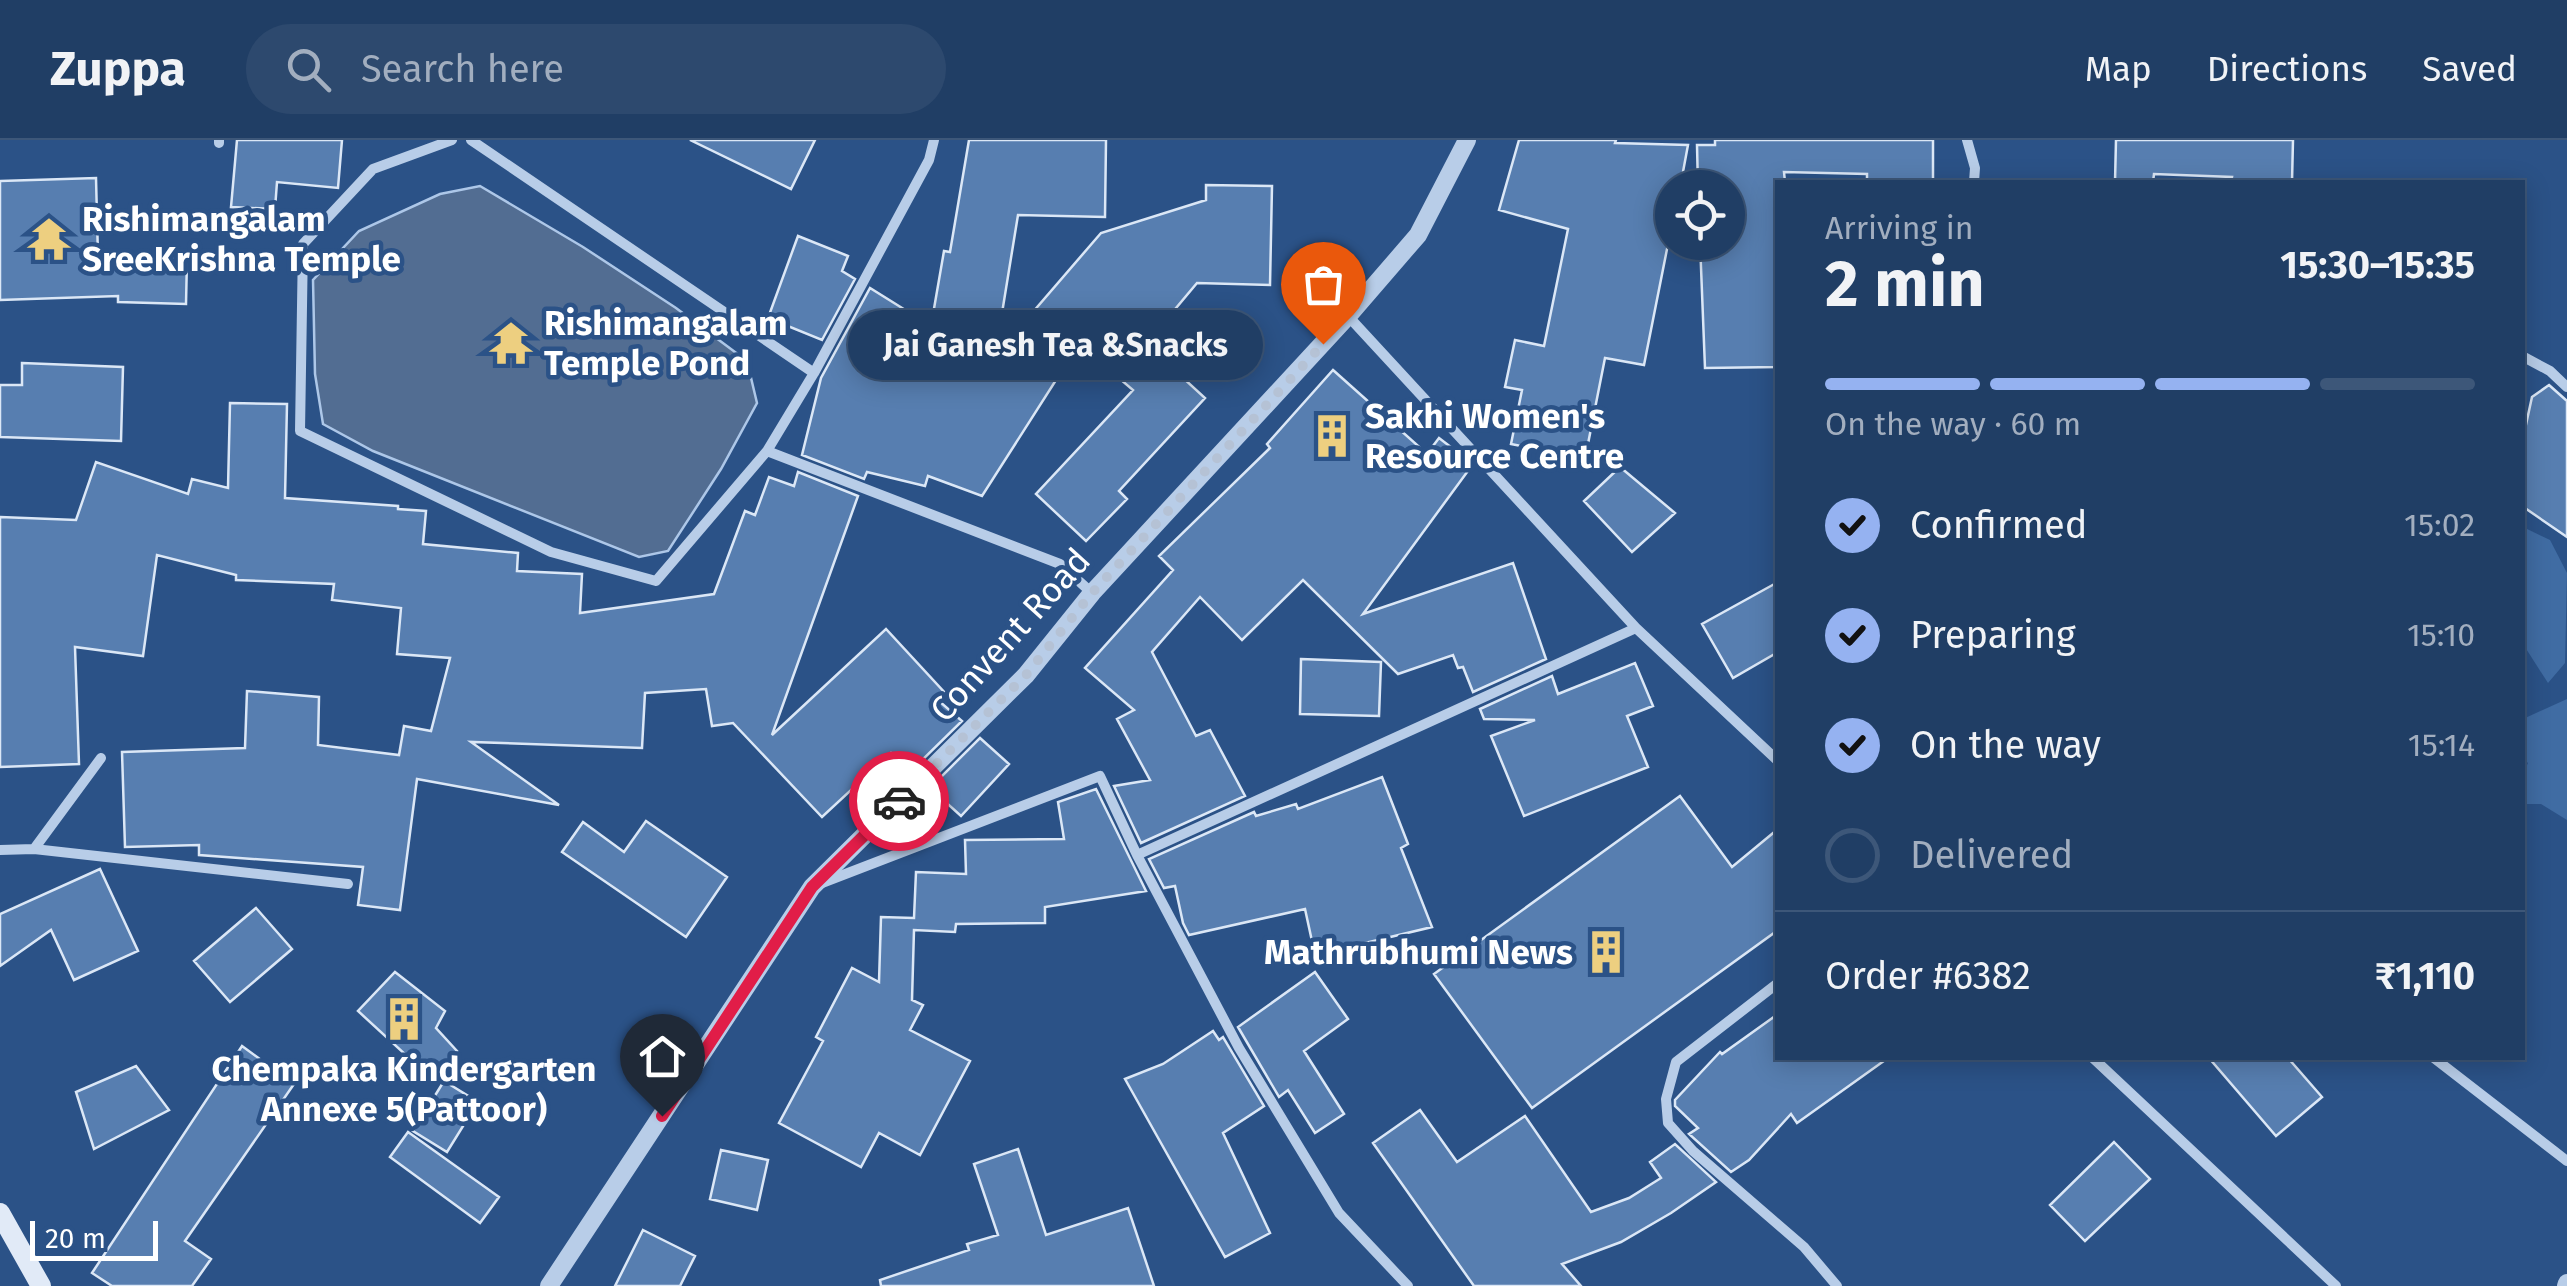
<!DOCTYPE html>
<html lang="en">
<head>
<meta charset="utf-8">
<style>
	body { margin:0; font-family:"Fira Sans",sans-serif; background:#2d496e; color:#f1f3f6; height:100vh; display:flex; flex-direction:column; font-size:38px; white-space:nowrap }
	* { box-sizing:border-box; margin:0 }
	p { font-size:32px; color:#a2aebf }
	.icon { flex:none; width:55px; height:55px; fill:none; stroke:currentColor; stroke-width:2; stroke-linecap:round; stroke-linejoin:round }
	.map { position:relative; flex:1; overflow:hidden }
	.sheet { position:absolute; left:1775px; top:40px; width:750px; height:880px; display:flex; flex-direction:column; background:#203e65; border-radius:0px; box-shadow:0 5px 25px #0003,0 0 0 2px #3d5779 }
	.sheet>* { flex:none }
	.buttons { position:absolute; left:1655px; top:30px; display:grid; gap:20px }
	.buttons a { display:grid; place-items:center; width:90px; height:90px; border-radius:50%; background:#203e65; box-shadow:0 5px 25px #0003,0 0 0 2px #3d5779; font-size:50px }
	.scale { position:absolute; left:30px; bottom:25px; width:128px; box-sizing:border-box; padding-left:10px; border:5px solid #fff; border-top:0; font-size:28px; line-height:35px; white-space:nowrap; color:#fff; -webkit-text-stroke:8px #2b5287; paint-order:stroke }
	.pin { position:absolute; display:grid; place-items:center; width:85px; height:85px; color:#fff; margin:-102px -42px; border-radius:50% 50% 50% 0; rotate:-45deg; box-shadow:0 0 10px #0007 }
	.pin .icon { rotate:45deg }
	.courier { position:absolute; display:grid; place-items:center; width:100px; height:100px; margin:-50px; border:8px solid #e11d48; border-radius:50%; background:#fff; color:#222; box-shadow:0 2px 12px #0007 }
	.bubble { position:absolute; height:70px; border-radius:35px; background:#203e65; box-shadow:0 5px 25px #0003,0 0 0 2px #3d5779; font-size:32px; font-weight:700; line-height:70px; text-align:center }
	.head em { font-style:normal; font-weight:700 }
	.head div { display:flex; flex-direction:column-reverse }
	.head { display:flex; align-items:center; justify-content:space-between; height:170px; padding:0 50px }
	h1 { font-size:65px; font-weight:700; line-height:75px }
	.bar { display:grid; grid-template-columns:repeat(4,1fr); gap:15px 10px; align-content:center; height:120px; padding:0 50px }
	.bar i { height:12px; border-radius:8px; background:#3d5779 }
	.bar .current { background:#95b2f1 }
	.bar p { grid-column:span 4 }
	.line { display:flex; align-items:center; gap:25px; padding:0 50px; border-top:2px solid #3d5779 }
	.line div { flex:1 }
	ol { padding:0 50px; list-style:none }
	li { display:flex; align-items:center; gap:30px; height:110px }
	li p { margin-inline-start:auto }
	li .icon { padding:10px; border-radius:50%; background:#95b2f1; color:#111; stroke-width:4 }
	li:last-child { color:#a2aebf }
	li i { width:55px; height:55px; border:5px solid #3d5779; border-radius:50% }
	header { display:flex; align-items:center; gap:60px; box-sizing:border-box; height:140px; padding:0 50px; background:#203e65; border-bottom:2px solid #3d5779 }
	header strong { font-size:48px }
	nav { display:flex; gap:55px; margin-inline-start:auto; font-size:35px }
	.search { width:700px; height:90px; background:#2d496e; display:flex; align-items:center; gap:25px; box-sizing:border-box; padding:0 35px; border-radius:55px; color:#a2aebf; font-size:38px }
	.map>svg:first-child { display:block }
	.green { fill:#406ca3 }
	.water { fill:#526d92; stroke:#adc7e8; stroke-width:2.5 }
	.building { fill:#577eb0; stroke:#dbe7f6; stroke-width:2.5 }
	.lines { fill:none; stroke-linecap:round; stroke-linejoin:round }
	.minor { stroke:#b8cde8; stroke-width:10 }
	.tertiary { stroke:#b8cde8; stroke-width:18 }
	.secondary { stroke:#e1eaf7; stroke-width:20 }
	.done { stroke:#b5c2d5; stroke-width:10; stroke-dasharray:0 18 }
	.route { stroke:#e11d48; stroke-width:12 }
	.labels { text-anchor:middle; stroke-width:9; stroke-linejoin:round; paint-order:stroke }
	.poi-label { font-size:35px; font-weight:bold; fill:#fff; stroke:#2b5287; text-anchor:start }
	.street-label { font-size:35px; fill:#fff; stroke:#2b5287 }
</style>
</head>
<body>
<header>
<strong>Zuppa</strong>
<div class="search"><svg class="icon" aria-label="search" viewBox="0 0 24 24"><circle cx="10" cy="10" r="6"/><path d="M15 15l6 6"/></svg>Search here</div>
<nav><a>Map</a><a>Directions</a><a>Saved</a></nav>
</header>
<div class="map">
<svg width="2567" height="1146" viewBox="0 0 2567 1146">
	<rect width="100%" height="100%" fill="#2b5287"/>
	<path class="green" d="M2523 387 2550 400 2567 433 2565 523 2548 543 2523 504Z
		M2567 559V680L2541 664H2522L2523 634 2528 623 2523 618V579Z"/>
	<path class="water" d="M480 46 583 107 676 168 747 221 757 263 721 329 668 411 639 417 373 311 323 284 315 234 313 140 359 91 440 54Z"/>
	<path class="building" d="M237 0H342L338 48 277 42 275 69 231 67Z
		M690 0H815L791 49Z
		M969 0H1106L1105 77 1018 75 995 216 1101 93 1206 60V45L1272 46 1270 145 1197 143 1146 204 1205 258 1119 351 1127 359 1086 401 1036 354 1133 250 1079 204 982 356 928 336 925 346 867 332 864 339 802 315 821 238 870 148 931 186 944 111 950 112Z
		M1519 0H1616L1615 3 1688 5 1680 48H1672V84L1644 225 1605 218 1585 319 1511 304 1522 250 1505 247 1515 200 1544 206 1568 89 1499 70Z
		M1715 0H1933V42H1867V34L1784 32 1785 42H1778V227L1705 228 1700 102H1728V48H1698L1697 5H1715Z
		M2116 0H2293L2292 42H2231L2232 37 2154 34 2153 42H2115Z
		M96 38 98 117 187 119 186 164 118 162V156L0 160V41Z
		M798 96 848 116 842 131 855 139 822 200 768 178Z
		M22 223 123 227 121 301 0 297V245H22Z
		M1333 230 1427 314 1439 298 1473 324 1363 474 1513 423 1546 519 1473 552 1463 527 1458 528 1453 515 1398 534 1303 440 1242 500 1200 457 1152 512 1196 596 1210 590 1245 656 1141 703 1114 646 1150 640 1117 579 1134 570 1085 528 1173 430 1159 416 1270 308 1267 304Z
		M2549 245 2567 261V397L2522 366V303L2532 257Z
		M230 263 287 264 285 358 398 366V369L426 371 423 404 518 413 517 431 582 434 580 473 714 454 745 371 755 375 769 337 794 346 798 332 858 356 772 595 886 489 946 554 939 561 962 581 911 631 891 613 822 677 733 583 712 586 706 549 645 553 642 608 471 602 559 665 417 639 400 770 358 765 363 727 199 715V705L125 707 122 612 245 608 247 551 319 557 318 605 399 615 404 586 431 591 450 518 397 514 401 468 332 460 334 444 236 440V435L157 415 143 516 75 507 79 624 0 627V377L76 380 96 322 188 354 192 339 228 348Z
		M1620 327 1675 373 1632 412 1584 361Z
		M1778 442V512L1733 538 1702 484Z
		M1301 519 1381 522 1379 576 1300 574Z
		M1635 523 1653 566 1627 576 1648 627 1524 676 1491 596 1535 580 1484 579 1480 569 1552 536 1558 554Z
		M980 598 1009 624 961 676 930 648Z
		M1382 637 1408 704 1401 708 1432 787 1315 815 1305 769 1189 795 1183 783 1175 746 1164 748 1149 719 1254 672 1256 676 1296 664 1298 669Z
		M1096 649 1146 751 1045 767V783L956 784 955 792 914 790 912 860 923 865 910 890 970 921 920 1015 879 993 861 1027 779 983 823 901 816 897 852 828 879 842 881 777 914 778 916 732 966 734 965 700 1064 699 1058 662Z
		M1680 656 1732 727 1778 689V790L1532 968 1434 834Z
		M646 681 727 737 686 797 562 712 583 682 624 712Z
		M100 729 138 811 74 840 51 790 0 826V774Z
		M256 768 292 809 230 862 194 821Z
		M395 832 445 871 436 888 457 911 433 940 358 871Z
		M1315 832 1348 879 1304 911 1344 974 1315 993 1288 950 1279 957 1238 887Z
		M1778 874V918H1888L1797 983 1791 974 1749 1020 1731 1032 1689 994 1698 988 1675 966V960L1720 912 1722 914Z
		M1213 891 1219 900 1223 897 1264 966 1223 993 1270 1093 1225 1117 1125 939 1163 924Z
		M242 906 294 944 185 1101 211 1119 192 1146H112L92 1133Z
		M2209 918H2288L2322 957 2276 996Z
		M136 926 169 970 94 1009 76 952Z
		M444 941 478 962 447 1012 413 991Z
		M1420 970 1457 1022 1525 976 1591 1072 1629 1058 1661 1038 1650 1022 1675 1004 1716 1042 1671 1073 1621 1102 1562 1124 1581 1146H1474L1373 1003Z
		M408 992 499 1057 480 1083 390 1017Z
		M2114 1002 2150 1039 2085 1101 2050 1065Z
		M1018 1009 1046 1095 1128 1068 1154 1146H881L880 1140 969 1110 967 1104 998 1095 974 1024Z
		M721 1010 768 1020 757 1070 710 1059Z
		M643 1090 695 1116 680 1146H615Z"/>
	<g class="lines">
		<path class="minor" d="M452 0 373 29 303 104 300 291 551 412 656 441 767 311 814 233 471 0
			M1967 0 1975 28 1974 42
			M219 3V0
			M1348 176 1636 488 1778 621
			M2522 216 2550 231 2567 247
			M814 233 929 20 934 0
			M767 311 1060 424 1092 453
			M34 709 101 618
			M0 710 34 709 348 744
			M1137 715 1636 488
			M822 743 1100 636 1137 715 1239 908 1339 1073 1408 1146
			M1778 843 1676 922 1666 959 1668 983 1693 1011 1804 1107 1837 1146
			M2093 918 2336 1146
			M2434 918 2567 1021"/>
		<path class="tertiary" d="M549 1146 812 747 1026 535 1092 453 1348 176 1418 95 1467 0
			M2566 1146 2567 1143"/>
		<path class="secondary" d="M0 1073 41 1146"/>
	</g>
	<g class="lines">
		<path class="done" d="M899 661 1026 535 1092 453 1323 204"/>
		<path class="route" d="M662 976 812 747 899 661"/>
	</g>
	<defs>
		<g id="temple-bare" transform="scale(3.45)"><path d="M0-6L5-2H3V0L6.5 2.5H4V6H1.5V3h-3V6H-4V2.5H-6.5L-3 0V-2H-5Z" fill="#edcf80" stroke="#2b5287" stroke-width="2.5" paint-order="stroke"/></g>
		<g id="building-bare" transform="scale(3.45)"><path d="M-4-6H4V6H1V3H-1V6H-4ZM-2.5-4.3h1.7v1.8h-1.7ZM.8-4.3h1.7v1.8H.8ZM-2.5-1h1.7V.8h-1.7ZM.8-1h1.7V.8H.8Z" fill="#edcf80" stroke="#2b5287" stroke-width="2.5" paint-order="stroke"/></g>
	</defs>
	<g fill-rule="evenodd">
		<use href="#temple-bare" x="49" y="99"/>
		<use href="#temple-bare" x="511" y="203"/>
		<use href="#building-bare" x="1332" y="296"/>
		<use href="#building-bare" x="1606" y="812"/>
		<use href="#building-bare" x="404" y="879"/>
	</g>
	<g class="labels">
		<g class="poi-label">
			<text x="82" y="91">Rishimangalam<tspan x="82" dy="40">SreeKrishna Temple</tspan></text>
			<text x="544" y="195">Rishimangalam<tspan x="544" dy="40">Temple Pond</tspan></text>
			<text x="1365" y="288">Sakhi Women's<tspan x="1365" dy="40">Resource Centre</tspan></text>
			<text x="1573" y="824" text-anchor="end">Mathrubhumi News</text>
			<text x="404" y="941" text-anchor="middle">Chempaka Kindergarten<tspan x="404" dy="40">Annexe 5(Pattoor)</tspan></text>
		</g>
		<g class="street-label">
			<text transform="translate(1010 495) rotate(-48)" y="12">Convent Road</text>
		</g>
	</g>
</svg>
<div class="buttons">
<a><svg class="icon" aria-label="locate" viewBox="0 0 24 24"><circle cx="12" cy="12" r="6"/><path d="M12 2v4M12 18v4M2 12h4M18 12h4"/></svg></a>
</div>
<div class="scale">20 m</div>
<div class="pin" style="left:1323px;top:204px;background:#ea580c"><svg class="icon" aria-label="bag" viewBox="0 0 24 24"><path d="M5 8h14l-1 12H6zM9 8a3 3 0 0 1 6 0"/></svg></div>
<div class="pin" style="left:662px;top:976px;background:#1f2937"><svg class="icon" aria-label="home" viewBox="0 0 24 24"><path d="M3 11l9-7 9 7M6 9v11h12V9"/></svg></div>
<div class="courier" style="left:899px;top:661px"><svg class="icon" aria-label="car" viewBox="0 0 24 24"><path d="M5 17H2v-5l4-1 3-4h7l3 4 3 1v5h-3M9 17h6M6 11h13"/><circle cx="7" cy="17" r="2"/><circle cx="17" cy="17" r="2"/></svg></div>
<div class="bubble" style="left:848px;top:170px;width:415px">Jai Ganesh Tea &amp;Snacks</div>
<section class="sheet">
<div class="head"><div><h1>2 min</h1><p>Arriving in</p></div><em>15:30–15:35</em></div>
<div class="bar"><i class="current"></i><i class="current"></i><i class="current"></i><i></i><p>On the way · 60 m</p></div>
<ol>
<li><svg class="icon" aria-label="check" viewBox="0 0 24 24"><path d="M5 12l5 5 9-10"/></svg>Confirmed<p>15:02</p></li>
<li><svg class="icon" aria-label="check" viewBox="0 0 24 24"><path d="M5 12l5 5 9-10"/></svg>Preparing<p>15:10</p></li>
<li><svg class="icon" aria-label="check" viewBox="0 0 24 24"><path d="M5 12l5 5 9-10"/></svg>On the way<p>15:14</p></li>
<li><i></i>Delivered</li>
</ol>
<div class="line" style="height:130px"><div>Order #6382</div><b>₹1,110</b></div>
</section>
</div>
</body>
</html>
